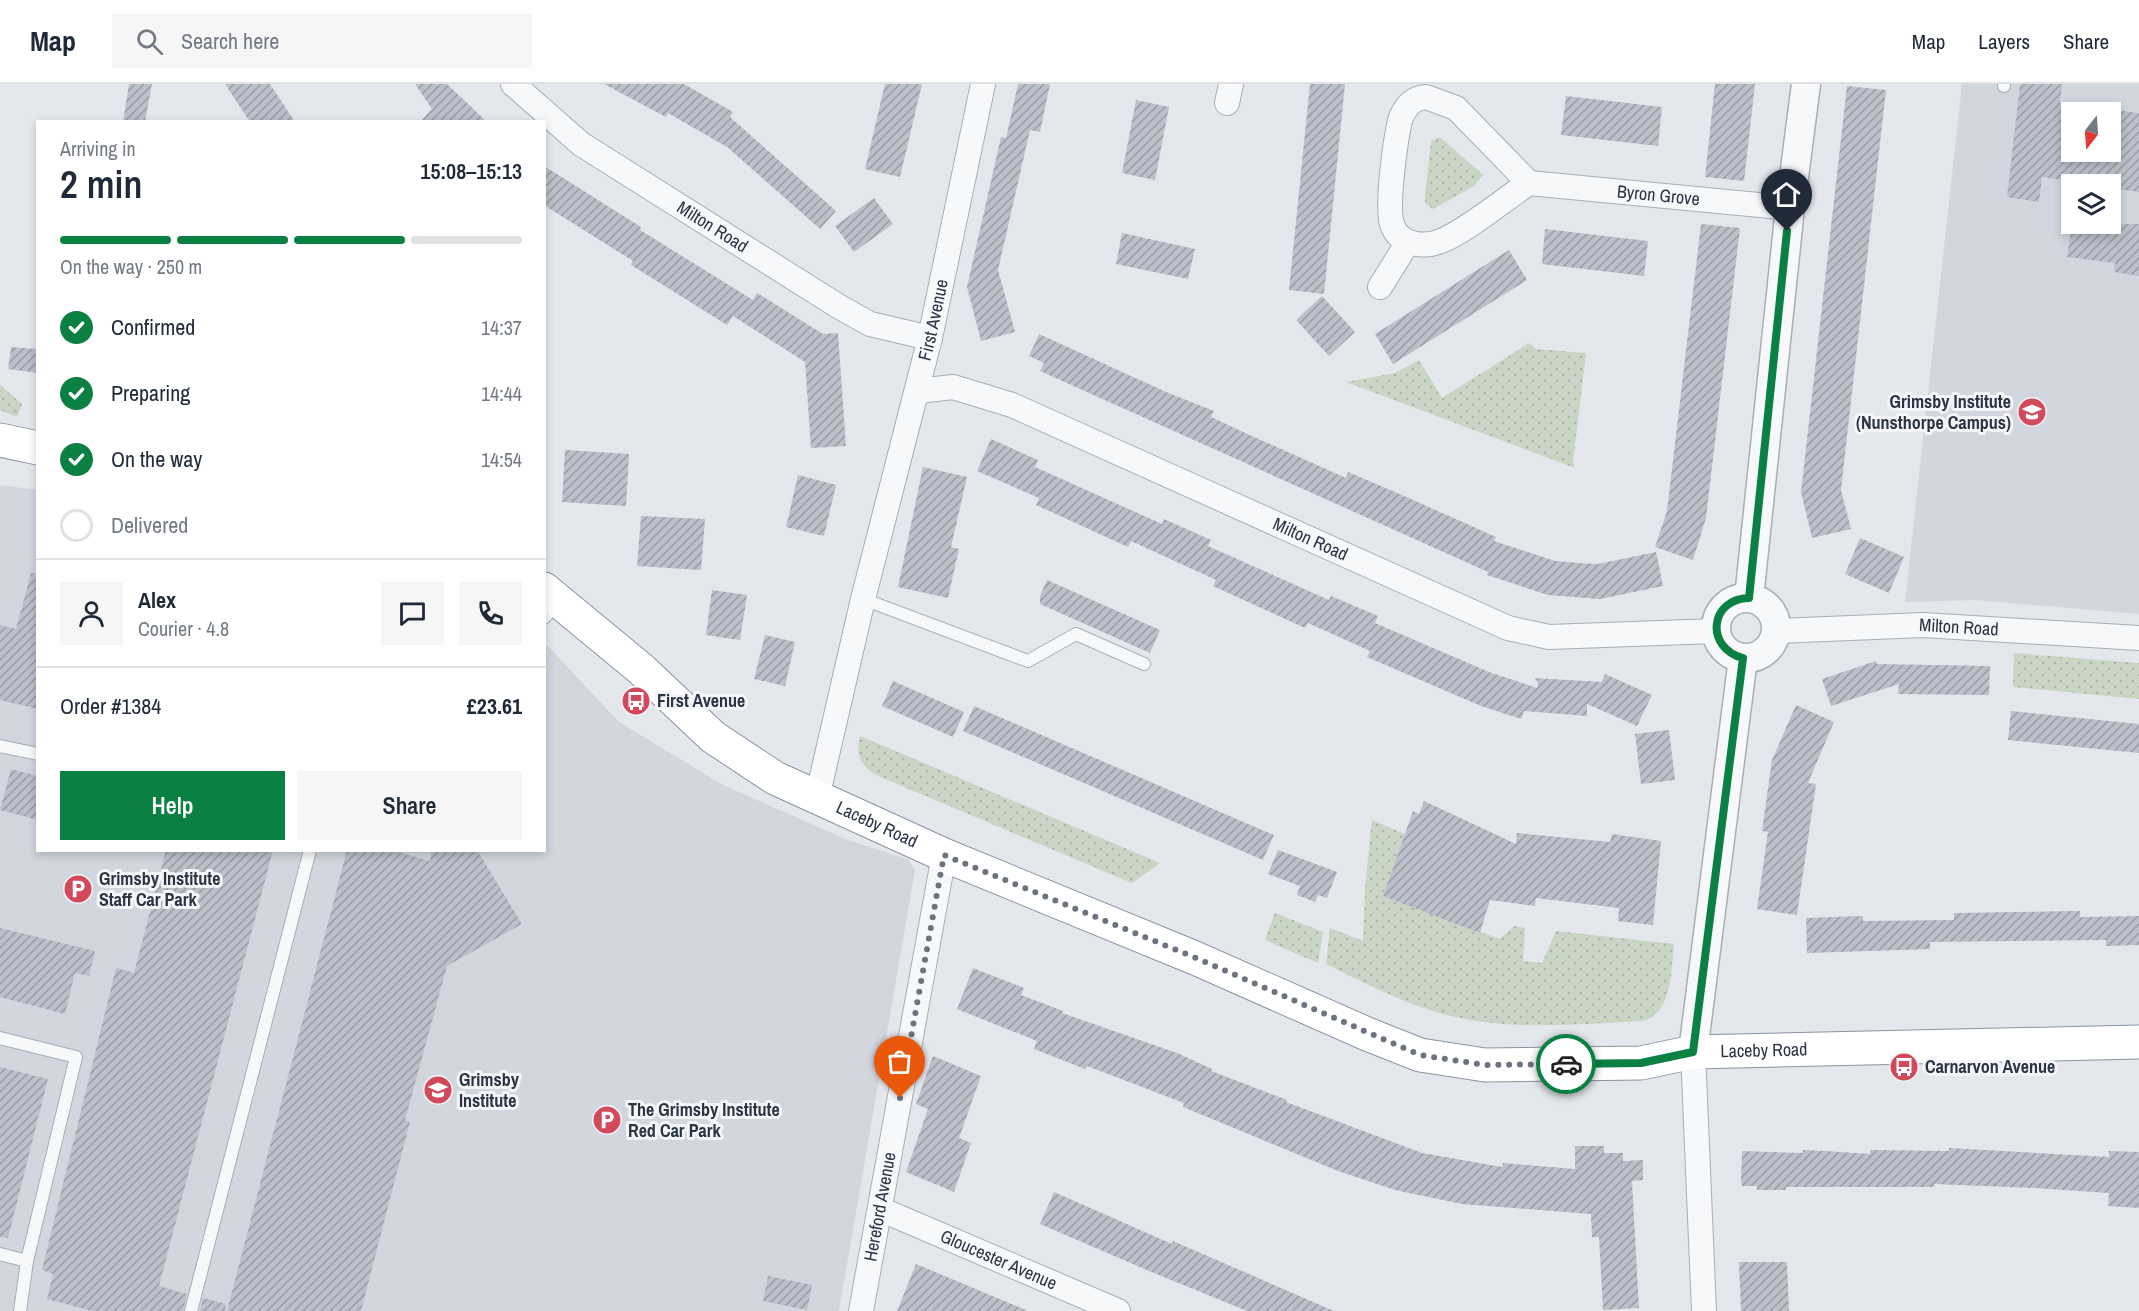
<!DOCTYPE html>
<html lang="en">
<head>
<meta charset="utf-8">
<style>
	body { margin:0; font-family:"Archivo Narrow",sans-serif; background:#f6f6f7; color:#1f2937; height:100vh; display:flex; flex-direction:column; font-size:22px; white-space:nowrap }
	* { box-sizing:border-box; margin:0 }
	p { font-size:20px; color:#747a83 }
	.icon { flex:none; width:33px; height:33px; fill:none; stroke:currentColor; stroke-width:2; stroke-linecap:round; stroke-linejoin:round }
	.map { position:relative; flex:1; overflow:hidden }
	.sheet { position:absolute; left:36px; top:36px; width:510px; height:732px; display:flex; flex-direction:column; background:#fff; border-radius:0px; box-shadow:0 3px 9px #0003 }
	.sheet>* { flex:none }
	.needle { width:39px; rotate:197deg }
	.tools { position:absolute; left:2061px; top:18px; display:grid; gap:12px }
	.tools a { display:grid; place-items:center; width:60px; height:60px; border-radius:0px; background:#fff; box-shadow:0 3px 9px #0003; font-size:30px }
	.pin { position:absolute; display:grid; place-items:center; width:51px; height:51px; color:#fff; margin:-62px -26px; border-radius:50% 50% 50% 0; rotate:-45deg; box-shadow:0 0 6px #0007 }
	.pin .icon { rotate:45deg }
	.courier { position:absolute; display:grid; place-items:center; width:60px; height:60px; margin:-30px; border:4px solid #0b8043; border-radius:50%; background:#fff; color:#222; box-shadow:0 2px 8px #0007 }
	.headline em { font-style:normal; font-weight:600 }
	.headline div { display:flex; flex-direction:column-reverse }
	.headline { display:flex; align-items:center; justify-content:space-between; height:102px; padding:0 24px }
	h1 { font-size:39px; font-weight:600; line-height:45px }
	.bar { display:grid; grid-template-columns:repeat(4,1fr); gap:9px 6px; align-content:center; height:72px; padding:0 24px }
	.bar i { height:8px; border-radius:4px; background:#e0e1e3 }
	.bar .on { background:#0b8043 }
	.bar p { grid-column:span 4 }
	.line { display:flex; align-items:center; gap:15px; padding:0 24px; border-top:2px solid #e0e1e3 }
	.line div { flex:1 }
	.round { display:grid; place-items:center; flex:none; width:63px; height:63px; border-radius:0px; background:#f6f6f7 }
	ol { padding:0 24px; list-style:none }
	li { display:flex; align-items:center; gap:18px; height:66px }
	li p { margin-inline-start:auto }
	li .icon { padding:6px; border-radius:50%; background:#0b8043; color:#fff; stroke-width:4 }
	li:last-child { color:#747a83 }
	li i { width:33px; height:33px; border:3px solid #e0e1e3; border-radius:50% }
	.primary-button { display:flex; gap:12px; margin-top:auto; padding:12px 24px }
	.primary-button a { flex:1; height:69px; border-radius:0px; background:#0b8043; color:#fff; font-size:24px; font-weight:600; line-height:69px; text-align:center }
	.primary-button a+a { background:#f6f6f7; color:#1f2937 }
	header { display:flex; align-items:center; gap:36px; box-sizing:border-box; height:84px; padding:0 30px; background:#fff; border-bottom:2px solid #e0e1e3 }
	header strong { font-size:28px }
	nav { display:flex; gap:33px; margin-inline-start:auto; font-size:21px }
	.search { width:420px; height:54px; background:#f6f6f7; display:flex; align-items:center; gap:15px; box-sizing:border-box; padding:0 21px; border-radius:0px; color:#747a83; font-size:22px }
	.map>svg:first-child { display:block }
	.built { fill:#d2d6de; fill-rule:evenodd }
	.grass { fill:url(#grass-dots) }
	.building { fill:url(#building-hatch); fill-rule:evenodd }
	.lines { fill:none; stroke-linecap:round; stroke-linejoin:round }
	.service-casing { stroke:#a9aeb7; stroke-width:14 }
	.minor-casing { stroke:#a9aeb7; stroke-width:26 }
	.tertiary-casing { stroke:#a9aeb7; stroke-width:31 }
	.trunk-casing { stroke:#8b94a3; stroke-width:35 }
	.service { stroke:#f7f8fa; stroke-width:12 }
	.minor { stroke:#f7f8fa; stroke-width:24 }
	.tertiary { stroke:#f7f8fa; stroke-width:28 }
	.trunk { stroke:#fff; stroke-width:33 }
	.done { stroke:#6c737f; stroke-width:6; stroke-dasharray:0 10.8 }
	.route { stroke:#0b8043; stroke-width:8 }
	.labels { text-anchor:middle; stroke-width:6; stroke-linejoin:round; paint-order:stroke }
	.street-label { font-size:18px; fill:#2b3445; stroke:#f4f6f9 }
	.poi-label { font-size:18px; font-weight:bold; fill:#2b3445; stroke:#f4f6f9; text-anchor:start }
</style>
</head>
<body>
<header>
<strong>Map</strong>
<div class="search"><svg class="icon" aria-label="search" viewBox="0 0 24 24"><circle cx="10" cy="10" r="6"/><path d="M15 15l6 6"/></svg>Search here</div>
<nav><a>Map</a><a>Layers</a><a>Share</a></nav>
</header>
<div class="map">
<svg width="2139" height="1227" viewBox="0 0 2139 1227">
	<defs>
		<pattern id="grass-dots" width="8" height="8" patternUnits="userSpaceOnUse" patternTransform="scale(1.5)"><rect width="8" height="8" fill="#c9d6c5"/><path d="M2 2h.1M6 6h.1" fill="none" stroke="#adb8ab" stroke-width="1.8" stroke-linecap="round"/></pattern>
		<pattern id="building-hatch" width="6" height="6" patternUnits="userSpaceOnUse" patternTransform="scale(1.5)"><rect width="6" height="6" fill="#bbc0ca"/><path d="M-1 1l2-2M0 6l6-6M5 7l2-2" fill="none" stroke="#989da6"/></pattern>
	</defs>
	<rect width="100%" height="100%" fill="#e4e7ec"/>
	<path class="built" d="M1962 0H2139V530L1975 516 1905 518ZM2072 28H2110V68H2072ZM2072 100H2110V140H2072Z
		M0 401 37 406 38 766H544L545 559 619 638 723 701 848 756 909 776 915 786 839 1227H0Z"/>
	<path class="grass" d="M1440 53 1483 91 1474 102 1433 125 1425 119V112L1431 57Z
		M1529 259 1536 265 1586 269 1573 378 1575 384 1346 298 1395 289 1419 276 1442 314Z
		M0 301 22 320 17 333 0 326Z
		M2014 569 2139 579V615L2013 603Z
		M860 652 1160 779 1132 799 878 692C861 683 855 671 860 652Z
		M1372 736 1405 750 1383 812 1500 855 1514 842 1525 844 1523 877 1542 879 1556 847 1674 860C1671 885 1673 929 1643 937 1576 940 1505 948 1440 929 1401 918 1362 898 1326 880L1330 844 1363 857 1365 804Z
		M1275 829 1323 848 1318 879 1265 856Z"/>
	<path class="building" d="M129 0H152L145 38H123Z
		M225 0H270L295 38H250Z
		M415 0H447L487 38H420L432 25Z
		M604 0H684L733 28 730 33 836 127 820 145 727 63 668 29 666 33Z
		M885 0H922L900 93 865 85Z
		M1018 0H1050L1040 48 1030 46 998 186 1015 248 981 257 967 203 1001 53 1006 54Z
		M1310 0H1345L1324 210 1289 206Z
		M1715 0H1755L1744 97 1705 93Z
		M2020 0H2062L2060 19 2139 29V108L2110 104V100H2089L2042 93 2039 118 2007 113ZM2072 28H2110V68H2072Z
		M1847 2 1886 6 1841 406 1851 445 1812 454 1801 408Z
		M1566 12 1662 23 1658 62 1561 51Z
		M1136 16 1169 23 1155 96 1122 89Z
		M544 82 641 143 640 146 753 216 757 209 823 250 838 249 846 362 811 364 805 278 733 232 727 241 631 181 633 177 544 121Z
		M874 114 893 140 854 168 835 142Z
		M1701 140 1740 144 1706 434 1693 476 1655 463 1667 427Z
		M2072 140H2139V192L2114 188 2115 179 2067 173Z
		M1545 145 1648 157 1644 192 1542 180Z
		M1122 149 1195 165 1188 195 1116 180Z
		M1509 166 1527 196 1393 280 1375 250Z
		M1322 212 1355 248 1329 272 1296 236Z
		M1039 250 1166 308 1214 327 1211 333 1252 352 1346 394 1348 388 1395 408 1496 453 1494 457 1555 477 1579 479 1598 480 1656 468 1663 502 1600 515 1548 511 1487 491 1488 488 1040 287 1044 279 1029 272Z
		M11 263 38 265V289L8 285Z
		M991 355 1038 376 1035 383 1162 440 1164 435 1211 456 1208 462 1329 516 1331 512 1378 532 1375 539 1489 588 1537 604 1538 598 1534 594 1602 598 1605 590 1652 611 1637 642 1587 620V632L1524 627 1521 635 1481 622 1367 573 1370 567 1308 539 1305 544 1213 502 1216 496 1131 457 1128 463 1036 421 1039 414 977 387Z
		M565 366 629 370 626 422 562 418Z
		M923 383 967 393 951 463 959 465 948 514 898 503Z
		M798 391 836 401 824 452 786 443Z
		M641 432 705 435 701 486 637 482Z
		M1860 454 1904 473 1889 509 1845 490Z
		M31 489 38 490V625L0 616V541L16 545Z
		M1047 496 1160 546 1150 569 1040 520V512Z
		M712 506 747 511 740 556 706 551Z
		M765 551 795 558 785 602 754 595Z
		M1876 577 1877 580 1990 582 1989 611 1898 610 1899 600 1831 622 1822 595Z
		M893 597 964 628 953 653 882 622Z
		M1796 621 1834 638 1808 699 1816 700 1797 831 1757 825 1768 748 1762 747 1772 676Z
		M974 622 1274 751 1263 776 963 647Z
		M2011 627 2139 640V669L2008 656Z
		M1669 646 1675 696 1641 700 1635 650Z
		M11 685 38 692V736L0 726Z
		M1424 717 1516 760 1517 749 1610 758 1612 750 1661 757 1653 841 1618 837 1619 824 1536 814 1535 822 1490 816 1480 849 1383 812 1413 727 1419 730Z
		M166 766H273L159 1202 187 1210 183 1227H92L47 1215 53 1190 42 1186 116 884 134 889Z
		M347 766H391L430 777 432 766H477L522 840 447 882 405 1036 410 1038 361 1227H227Z
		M1278 766 1337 788 1327 814 1318 811 1315 818 1297 811 1300 802 1268 790Z
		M2080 827V833L2139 832V861L2106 862V856L1930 858V865L1807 869 1806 834 1863 832V837L1954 836V829Z
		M0 844 95 867 89 892 75 889 65 930 0 913Z
		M973 884 1024 904 1021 911 1063 927 1062 929 1177 969 1212 985 1211 987 1287 1016 1286 1018 1422 1069 1502 1083 1503 1079 1575 1085V1062H1604V1069H1623V1077L1643 1076V1096L1632 1097 1639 1224 1603 1226 1599 1153H1592L1591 1130 1462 1120 1395 1106 1338 1087 1183 1023 1184 1019 1087 982 1085 985 1034 965 1037 957 957 925Z
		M933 972 981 992 959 1054 971 1059 954 1108 906 1088 928 1025 916 1020Z
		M0 983 48 995 8 1154 0 1153Z
		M1949 1064 2109 1073V1067L2139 1068V1124L2108 1122 2109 1109 2035 1104 1934 1100V1103H1786V1106H1757V1102H1742L1741 1098 1742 1067 1803 1069V1066L1826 1067 1870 1070V1066L1949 1067Z
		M1054 1108 1172 1160 1173 1157 1334 1227H1247L1149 1187 1040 1140Z
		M1739 1178H1787L1789 1227H1741Z
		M916 1180 1026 1226V1227H897Z
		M768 1192 812 1201 807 1226 763 1217Z
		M203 1214 226 1220 225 1227H200Z"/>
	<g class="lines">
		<g class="service-casing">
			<path id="service" d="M2004 2V0
				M863 515 1028 577 1076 550 1144 580
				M544 534 558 519
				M0 662 38 670
				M0 954 76 973 27 1177 20 1227
				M0 1170 27 1177
				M191 1227 310 766"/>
		</g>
		<g class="minor-casing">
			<g id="minor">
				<path id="s1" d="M513 0 581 60 838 222 870 240 930 254"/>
				<path d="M1426 13 1456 24 1529 99C1506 114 1465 148 1441 157 1424 164 1401 161 1393 143 1385 126 1396 52 1401 33 1407 21 1413 14 1426 13Z"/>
				<path d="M1227 19 1231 0"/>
				<path id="s2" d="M1529 99 1790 124"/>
				<path d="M1380 203 1408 158"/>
				<path id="s3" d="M918 307 953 303 1012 321 1508 544 1549 553 1716 547"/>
				<path id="s4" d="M1777 547 1923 541 2139 554"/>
				<path id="s5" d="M817 714 863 515 930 254 983 0"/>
				<path d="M1693 968 1704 1227"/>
				<path id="s6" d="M880 1125 1118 1227"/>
				<path id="s7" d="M861 1227 944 771"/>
			</g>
		</g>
		<g class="tertiary-casing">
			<path id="tertiary" d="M1749 514 1790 124 1806 0
				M1716 544a30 30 0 1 1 60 0a30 30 0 1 1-60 0Z
				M1693 968 1743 574"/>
		</g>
		<g class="trunk-casing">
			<g id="trunk">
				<path d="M0 356 38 364"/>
				<path id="s8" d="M544 505 641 585 713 653 775 694 944 771 1195 874 1367 950 1420 971 1485 981 1641 979 1693 968 2139 958"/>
			</g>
		</g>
		<use href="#service" class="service"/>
		<use href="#minor" class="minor"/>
		<use href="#tertiary" class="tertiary"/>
		<use href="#trunk" class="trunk"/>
	</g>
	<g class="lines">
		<path class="done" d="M900 1014 944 771 1196 874 1420 971 1485 981 1566 980"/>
		<path class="route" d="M1566 980 1641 979 1693 968 1743 574C1705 564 1709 515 1749 514L1787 147"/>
	</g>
	<defs>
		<g id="university-disc" transform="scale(1.5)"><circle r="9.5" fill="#d1495b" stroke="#f4f6f9"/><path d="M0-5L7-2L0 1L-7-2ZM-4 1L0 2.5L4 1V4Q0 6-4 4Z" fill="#fff"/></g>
		<g id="bus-disc" transform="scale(1.5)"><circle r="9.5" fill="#d1495b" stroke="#f4f6f9"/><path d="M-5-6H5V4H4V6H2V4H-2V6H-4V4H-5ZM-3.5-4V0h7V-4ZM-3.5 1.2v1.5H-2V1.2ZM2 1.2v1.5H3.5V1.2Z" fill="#fff"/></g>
		<g id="parking-disc" transform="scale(1.5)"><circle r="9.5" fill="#d1495b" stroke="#f4f6f9"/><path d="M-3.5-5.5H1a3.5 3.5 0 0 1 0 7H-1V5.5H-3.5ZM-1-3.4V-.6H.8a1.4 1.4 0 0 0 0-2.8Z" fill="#fff"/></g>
	</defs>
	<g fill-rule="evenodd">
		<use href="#university-disc" x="2032" y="328"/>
		<use href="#bus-disc" x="636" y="617"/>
		<use href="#parking-disc" x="78" y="805"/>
		<use href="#bus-disc" x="1904" y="983"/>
		<use href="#university-disc" x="438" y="1006"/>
		<use href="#parking-disc" x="607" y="1036"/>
	</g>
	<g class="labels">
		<g class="street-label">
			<text dy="6" stroke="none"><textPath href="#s2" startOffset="130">Byron Grove</textPath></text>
			<text dy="6" stroke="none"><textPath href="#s1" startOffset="246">Milton Road</textPath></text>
			<text dy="6" stroke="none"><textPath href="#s5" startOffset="492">First Avenue</textPath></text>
			<text dy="6" stroke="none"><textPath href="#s3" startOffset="424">Milton Road</textPath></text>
			<text dy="6" stroke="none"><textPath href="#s4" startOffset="182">Milton Road</textPath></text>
			<text dy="6" stroke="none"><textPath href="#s8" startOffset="411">Laceby Road</textPath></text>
			<text dy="6" stroke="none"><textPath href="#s8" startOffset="1347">Laceby Road</textPath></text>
			<text dy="6" stroke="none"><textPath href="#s7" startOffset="106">Hereford Avenue</textPath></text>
			<text dy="6" stroke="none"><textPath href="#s6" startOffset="129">Gloucester Avenue</textPath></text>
		</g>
		<g class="poi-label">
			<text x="2011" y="324" text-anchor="end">Grimsby Institute<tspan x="2011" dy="21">(Nunsthorpe Campus)</tspan></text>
			<text x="657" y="623">First Avenue</text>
			<text x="99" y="801">Grimsby Institute<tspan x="99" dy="21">Staff Car Park</tspan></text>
			<text x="1925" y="989">Carnarvon Avenue</text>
			<text x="459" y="1002">Grimsby<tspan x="459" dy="21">Institute</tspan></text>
			<text x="628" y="1032">The Grimsby Institute<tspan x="628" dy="21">Red Car Park</tspan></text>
		</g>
	</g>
</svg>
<div class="tools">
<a><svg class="needle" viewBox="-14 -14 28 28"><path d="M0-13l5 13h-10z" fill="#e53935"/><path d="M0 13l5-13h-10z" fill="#747a83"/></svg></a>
<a><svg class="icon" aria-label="layers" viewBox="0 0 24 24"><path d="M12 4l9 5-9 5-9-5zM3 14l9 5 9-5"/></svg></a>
</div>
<div class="pin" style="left:900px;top:1014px;background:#ea580c"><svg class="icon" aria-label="bag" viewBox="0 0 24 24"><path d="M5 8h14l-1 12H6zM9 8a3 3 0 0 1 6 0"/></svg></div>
<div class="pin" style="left:1787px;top:147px;background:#1f2937"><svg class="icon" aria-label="home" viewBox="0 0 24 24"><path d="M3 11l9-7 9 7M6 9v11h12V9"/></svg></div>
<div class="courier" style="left:1566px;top:980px"><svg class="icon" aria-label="car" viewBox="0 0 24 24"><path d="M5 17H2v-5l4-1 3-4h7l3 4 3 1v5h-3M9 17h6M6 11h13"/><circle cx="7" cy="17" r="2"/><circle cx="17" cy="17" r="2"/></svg></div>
<section class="sheet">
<div class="headline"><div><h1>2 min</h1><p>Arriving in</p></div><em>15:08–15:13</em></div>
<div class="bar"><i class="on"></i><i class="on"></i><i class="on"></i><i></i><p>On the way · 250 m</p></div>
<ol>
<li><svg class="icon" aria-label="check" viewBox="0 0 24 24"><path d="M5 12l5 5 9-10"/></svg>Confirmed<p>14:37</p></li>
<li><svg class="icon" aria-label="check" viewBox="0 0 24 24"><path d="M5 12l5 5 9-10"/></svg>Preparing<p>14:44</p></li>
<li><svg class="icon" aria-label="check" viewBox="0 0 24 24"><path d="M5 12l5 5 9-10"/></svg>On the way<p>14:54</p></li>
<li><i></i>Delivered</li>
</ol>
<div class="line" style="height:108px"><a class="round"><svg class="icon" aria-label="person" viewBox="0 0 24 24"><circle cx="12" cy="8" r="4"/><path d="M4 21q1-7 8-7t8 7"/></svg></a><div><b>Alex</b><p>Courier · 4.8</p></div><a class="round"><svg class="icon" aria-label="chat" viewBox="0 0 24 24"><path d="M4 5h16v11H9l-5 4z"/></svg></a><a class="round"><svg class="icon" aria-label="phone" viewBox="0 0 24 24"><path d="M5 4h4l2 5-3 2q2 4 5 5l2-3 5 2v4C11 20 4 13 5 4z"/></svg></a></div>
<div class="line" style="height:78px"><div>Order #1384</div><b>£23.61</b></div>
<div class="primary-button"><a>Help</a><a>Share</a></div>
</section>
</div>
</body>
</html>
